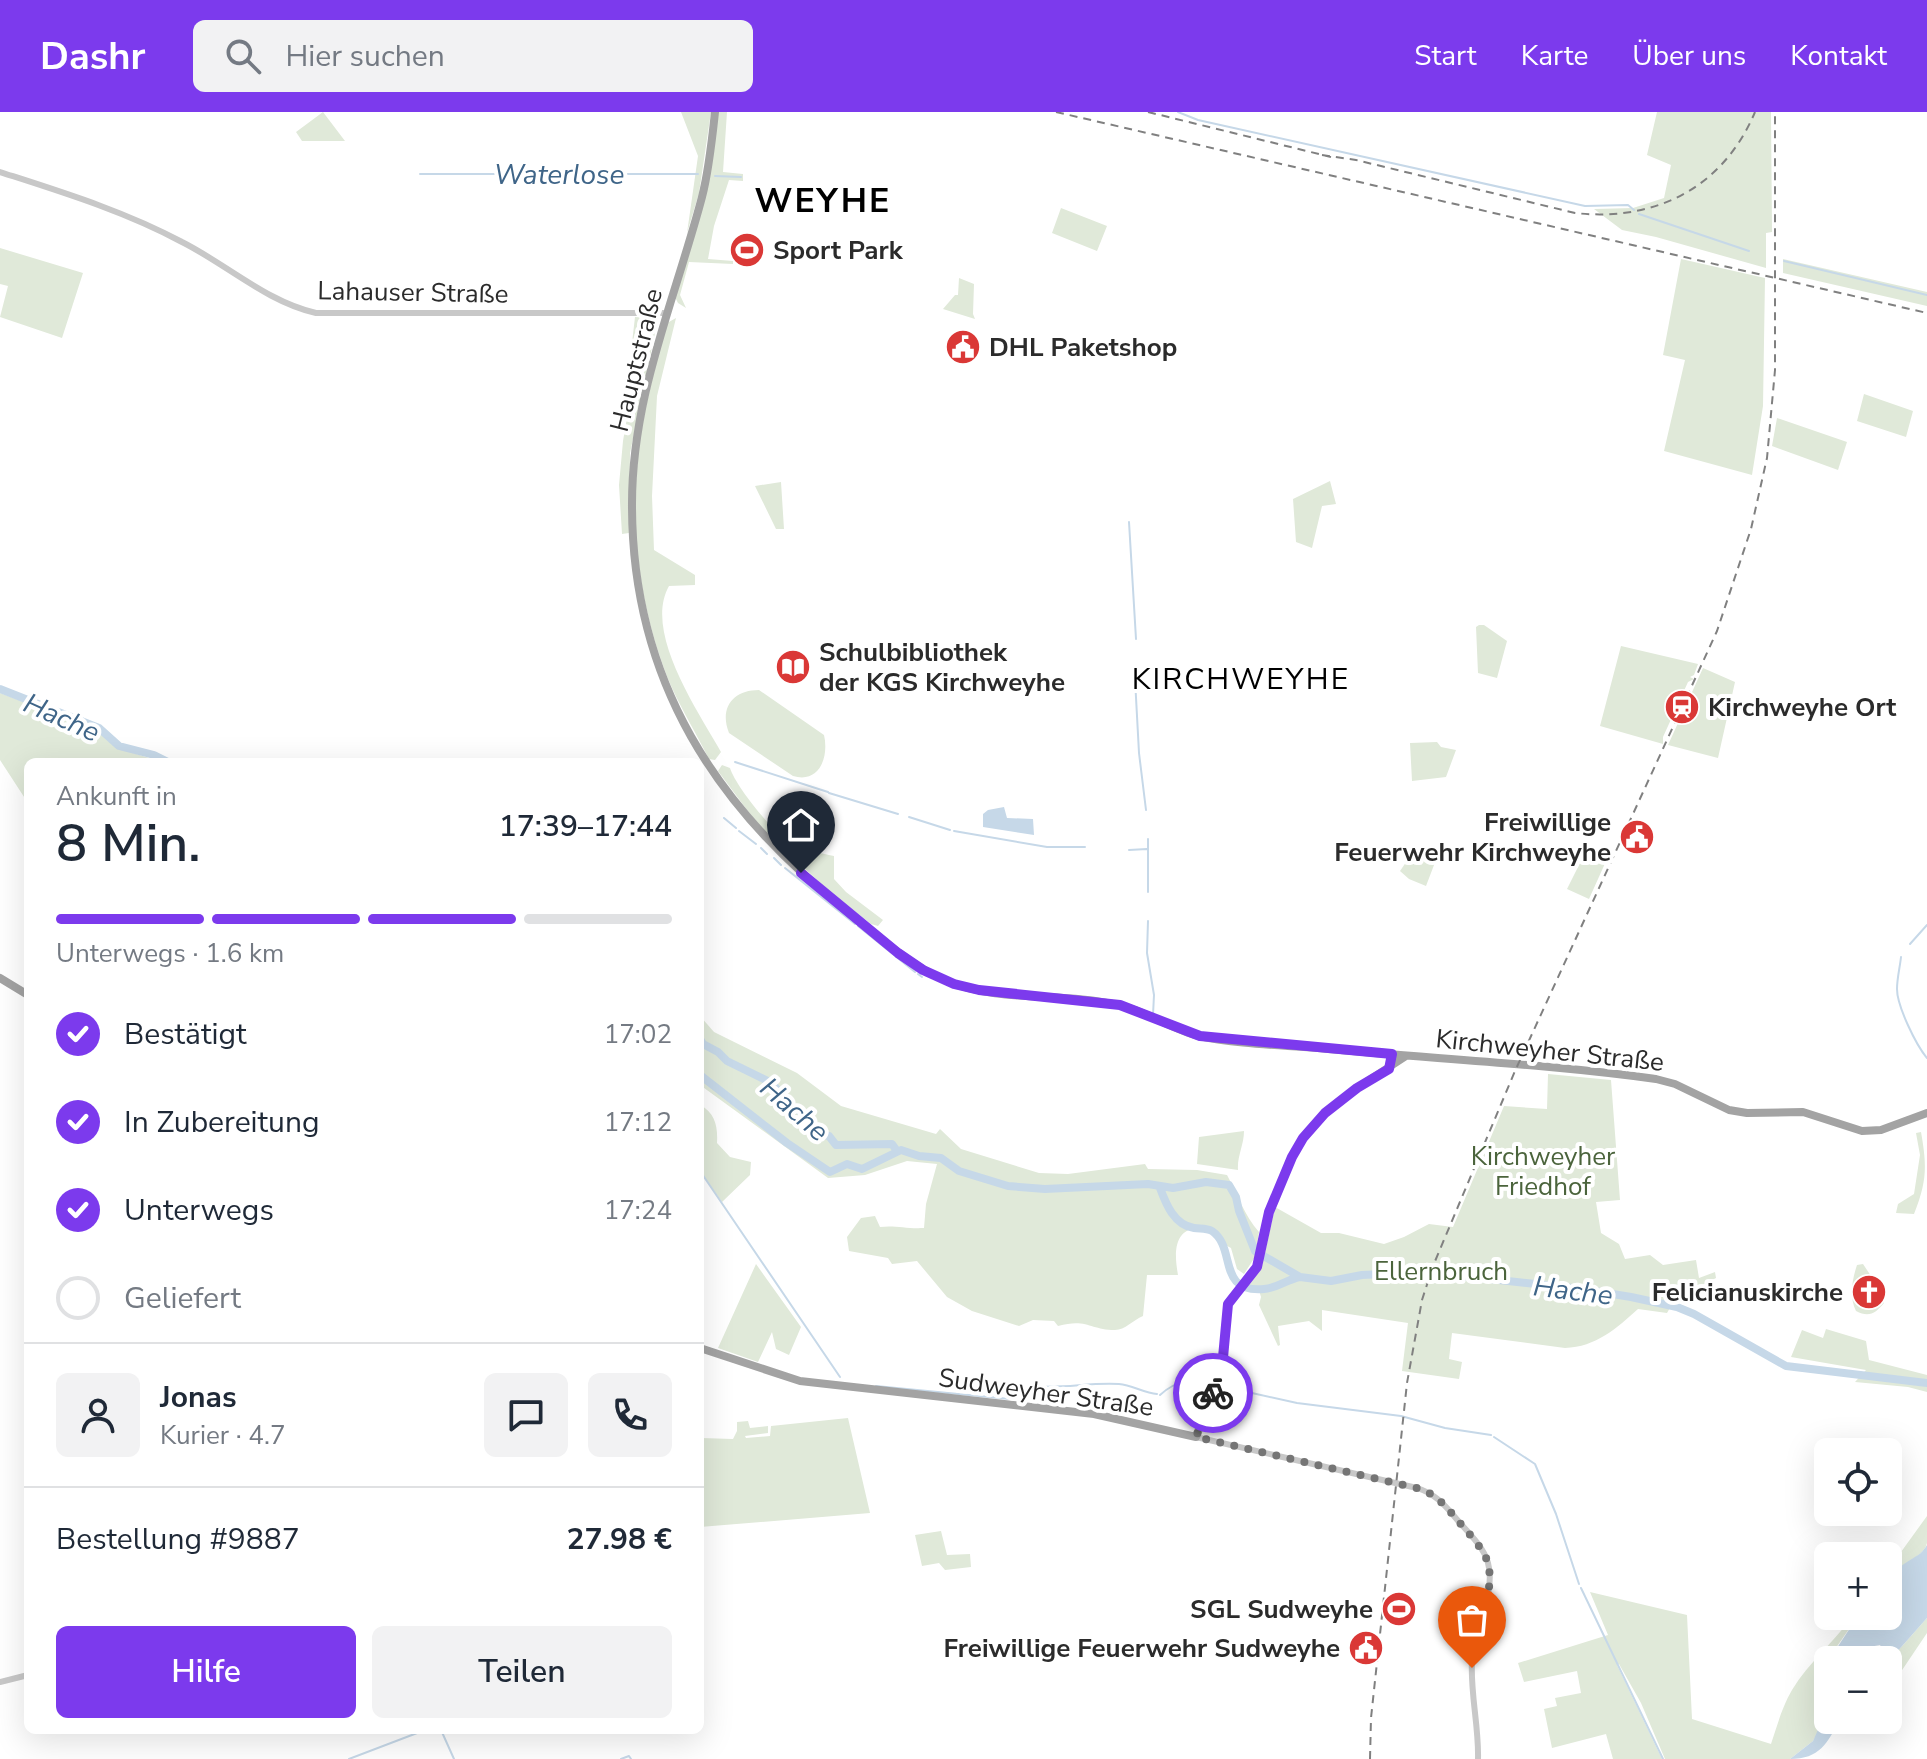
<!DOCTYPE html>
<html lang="de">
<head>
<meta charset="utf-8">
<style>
	body { margin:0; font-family:"Nunito Sans",sans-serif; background:#f2f2f3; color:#1f2937; height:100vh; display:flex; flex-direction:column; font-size:30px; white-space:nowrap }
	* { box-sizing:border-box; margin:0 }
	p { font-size:26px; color:#747a83 }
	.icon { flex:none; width:44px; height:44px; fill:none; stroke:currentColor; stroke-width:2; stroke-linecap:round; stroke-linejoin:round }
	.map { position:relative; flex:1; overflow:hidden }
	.drawer { position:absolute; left:24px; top:646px; width:680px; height:976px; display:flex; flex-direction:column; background:#fff; border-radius:12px; box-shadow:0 8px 32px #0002 }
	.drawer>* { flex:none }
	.tools { position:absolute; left:1814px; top:1326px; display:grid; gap:16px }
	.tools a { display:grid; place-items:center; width:88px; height:88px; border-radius:12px; background:#fff; box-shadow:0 8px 32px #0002; font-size:40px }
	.pin { position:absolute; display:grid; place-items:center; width:68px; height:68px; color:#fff; margin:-82px -34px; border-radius:50% 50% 50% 0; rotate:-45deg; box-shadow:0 0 8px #0007 }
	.pin .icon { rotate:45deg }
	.courier { position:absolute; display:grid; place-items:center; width:80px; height:80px; margin:-40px; border:6px solid #7c3aed; border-radius:50%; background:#fff; color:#222; box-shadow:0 2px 10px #0007 }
	.overview em { font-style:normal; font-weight:600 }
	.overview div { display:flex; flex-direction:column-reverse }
	.overview { display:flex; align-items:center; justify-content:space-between; height:136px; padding:0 32px }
	h1 { font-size:52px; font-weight:600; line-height:60px }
	.bar { display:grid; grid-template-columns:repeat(4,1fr); gap:12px 8px; align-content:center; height:96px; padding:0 32px }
	.bar i { height:10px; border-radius:6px; background:#e0e1e3 }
	.bar .selected { background:#7c3aed }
	.bar p { grid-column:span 4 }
	.line { display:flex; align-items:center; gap:20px; padding:0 32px; border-top:2px solid #e0e1e3 }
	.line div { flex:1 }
	.round { display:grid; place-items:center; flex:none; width:84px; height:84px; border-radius:12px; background:#f2f2f3 }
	ol { padding:0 32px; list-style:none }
	li { display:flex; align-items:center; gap:24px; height:88px }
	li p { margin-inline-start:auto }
	li .icon { padding:8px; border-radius:50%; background:#7c3aed; color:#fff; stroke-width:4 }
	li:last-child { color:#747a83 }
	li i { width:44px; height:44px; border:4px solid #e0e1e3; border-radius:50% }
	.primary-button { display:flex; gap:16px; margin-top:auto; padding:16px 32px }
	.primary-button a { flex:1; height:92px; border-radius:12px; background:#7c3aed; color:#fff; font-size:32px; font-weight:600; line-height:92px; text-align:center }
	.primary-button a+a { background:#f2f2f3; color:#1f2937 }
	header { display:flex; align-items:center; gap:48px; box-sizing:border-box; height:112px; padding:0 40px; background:#7c3aed; color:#fff }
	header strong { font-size:38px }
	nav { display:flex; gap:44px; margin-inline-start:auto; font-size:28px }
	.search { width:560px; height:72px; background:#f2f2f3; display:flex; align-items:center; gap:20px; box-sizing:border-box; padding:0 28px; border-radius:12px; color:#747a83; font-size:30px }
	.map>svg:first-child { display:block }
	.green { fill:#e0e9d9 }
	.water { fill:#c6d8e8 }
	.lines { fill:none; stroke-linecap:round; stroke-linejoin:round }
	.stream { stroke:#c6d8e8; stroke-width:2 }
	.river { stroke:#c6d8e8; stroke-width:8 }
	.minor { stroke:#c8c8c8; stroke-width:6 }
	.major { stroke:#a3a3a3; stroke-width:8 }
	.rail { stroke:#808080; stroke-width:2; stroke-dasharray:8 6; stroke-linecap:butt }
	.done { stroke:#757575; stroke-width:8; stroke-dasharray:0 14.4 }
	.route { stroke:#7c3aed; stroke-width:10 }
	.labels { text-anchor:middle; stroke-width:8; stroke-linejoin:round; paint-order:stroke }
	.poi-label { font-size:26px; font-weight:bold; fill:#2b2b2b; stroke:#fff; text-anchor:start }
	.street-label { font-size:26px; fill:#2b2b2b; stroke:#fff }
	.park-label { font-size:26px; fill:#4b643c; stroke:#fff }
	.water-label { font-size:28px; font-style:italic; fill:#3f6588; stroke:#fff }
	.quarter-label { font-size:30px; letter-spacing:2px; fill:#000; stroke:#fff }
	.district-label { font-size:34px; font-weight:bold; letter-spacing:2px; fill:#000; stroke:#fff }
</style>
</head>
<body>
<header>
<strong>Dashr</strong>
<div class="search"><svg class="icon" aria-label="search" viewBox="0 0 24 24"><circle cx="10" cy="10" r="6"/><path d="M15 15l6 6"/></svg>Hier suchen</div>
<nav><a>Start</a><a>Karte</a><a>Über uns</a><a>Kontakt</a></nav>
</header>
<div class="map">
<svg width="1927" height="1647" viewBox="0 0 1927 1647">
	<rect width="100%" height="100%" fill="#fff"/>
	<path class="green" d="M323 0 345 29H302L296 20Z
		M681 0H711L699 81 687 121 698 44Z
		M718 0H727L723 60 743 62V69L729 68 714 114 708 147 733 149V152L689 150 680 183 686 196 678 191 675 185Z
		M1657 0H1771L1772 120 1766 121V156L1656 125 1622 118 1594 97 1633 96 1664 86 1671 53 1647 43Z
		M1061 96 1107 114 1097 139 1052 121Z
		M0 136 83 161 62 226 0 205 8 174 0 172Z
		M1681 147 1765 166 1763 294 1752 363 1664 339 1685 248 1663 243Z
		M1783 147 1927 180V194L1783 161Z
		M959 166 974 172 973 202 975 207 943 197 955 183H958Z
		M635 205 653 206 656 216 630 341 629 421 622 422 619 373 623 329 639 235 632 231Z
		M676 206 657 284 652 384 654 438 695 463V473L669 474C643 520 698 599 721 640L715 648 709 647C697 623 683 600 672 576 643 509 630 427 637 355 641 306 654 259 667 211Z
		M1864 282 1913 299 1906 325 1857 309Z
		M1777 306 1847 330 1838 358 1772 334Z
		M1330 369 1336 392 1322 394 1312 436 1296 430 1293 387Z
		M781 370 784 417H776L755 374Z
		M1479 513H1484L1507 529 1497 566 1478 561 1476 515Z
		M1621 534 1698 552 1694 563 1690 565 1694 567 1688 570 1663 625V632L1600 614Z
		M1703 556 1735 570 1718 646 1668 633Z
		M759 578 824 623C829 644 820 672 793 664L729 621C719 596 733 578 759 578Z
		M0 581 98 618 117 636 162 650H28V691L0 648Z
		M1437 630 1441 635 1456 638 1446 665 1412 669 1410 631Z
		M722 653 730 656C736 675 775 723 792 732 804 739 821 741 834 744V767L846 780 883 808 878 814 871 812 829 779 774 728 756 710 718 659Z
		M1587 737 1607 747 1589 787 1567 777Z
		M1439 740 1426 774 1409 767 1400 759 1411 743Z
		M700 904 714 920 797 961 841 994 936 1022 940 1017 961 1037 1039 1061 1068 1062 1145 1052 1148 1057 1197 1058 1227 1063C1238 1083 1244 1103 1259 1120L1255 1145 1244 1162 1237 1157 1231 1136C1221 1132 1222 1124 1214 1118 1209 1114 1201 1115 1195 1116 1172 1120 1175 1146 1178 1163H1147L1143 1204C1133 1208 1125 1218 1115 1218 1090 1218 1087 1206 1058 1214L1054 1209 1033 1208 1019 1214 972 1199 947 1185 917 1149 892 1152 888 1146 849 1139 847 1125 861 1106 875 1104 880 1115C895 1113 906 1117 924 1116L926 1092 937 1052 907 1049 865 1063 828 1066 700 973Z
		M1548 962 1611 968 1620 1088 1596 1090 1601 1121 1619 1132 1625 1147 1650 1143 1663 1153 1696 1148 1699 1166 1715 1160 1716 1166 1675 1187 1667 1201 1638 1197C1617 1216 1596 1235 1565 1236L1452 1221 1449 1247 1462 1250 1459 1267 1402 1259 1408 1211 1322 1198V1219L1309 1209 1278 1214 1280 1233 1278 1234 1259 1193 1261 1185 1258 1175 1246 1173 1262 1154 1275 1095 1321 1121H1339L1384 1132 1404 1125 1429 1112 1453 1115 1504 994 1547 997Z
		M700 993C715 1001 718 1014 717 1031L730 1045 751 1050 750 1063 722 1090 700 1059Z
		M1244 1019C1244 1033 1237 1044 1238 1058L1197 1052 1199 1025Z
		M1921 1020C1927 1054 1927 1069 1914 1102L1896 1101 1898 1092 1914 1082 1920 1043 1916 1021Z
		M756 1152 801 1215 789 1243 776 1237 772 1220 758 1250 718 1236Z
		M1863 1152 1875 1170 1884 1191C1876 1201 1869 1206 1856 1199 1849 1185 1852 1168 1857 1153Z
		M1826 1217 1866 1229 1869 1248 1927 1263V1280L1908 1275 1855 1270 1866 1258 1791 1245 1802 1218 1823 1226Z
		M848 1306 870 1401 700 1415V1317L701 1326 733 1327 737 1319V1310L748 1309 750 1316 768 1314V1321L745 1324 746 1326 770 1324 771 1314Z
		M1927 1404C1927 1413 1927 1423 1927 1431 1924 1446 1898 1451 1888 1473V1458Z
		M941 1419 947 1443 970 1442 971 1455 945 1458 939 1451 922 1454 915 1423Z
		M1590 1480 1687 1503 1692 1607 1771 1632C1777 1614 1782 1595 1792 1578 1809 1550 1834 1530 1853 1504H1858L1824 1553 1828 1595 1823 1610 1813 1629 1790 1647H1665L1641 1591 1619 1552 1617 1553 1662 1647H1613L1606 1622 1552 1636 1544 1597 1557 1594 1555 1586 1581 1581 1577 1559 1524 1570 1518 1551 1608 1523Z
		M1927 1506V1521L1888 1579V1550Z"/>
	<path class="water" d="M1004 695 1007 706 1033 707 1034 723 983 715V702L988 698Z
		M1927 1433V1506L1888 1550V1548H1876L1882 1536 1880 1533 1869 1535 1866 1545 1868 1548H1829L1858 1504H1888C1888 1483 1886 1463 1907 1450 1916 1444 1921 1443 1927 1433Z
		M1828 1595V1608H1840C1827 1631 1820 1647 1790 1647L1813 1629Z"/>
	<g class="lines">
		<path class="stream" d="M1178 0 1198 8 1585 94 1628 93 1634 98
			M420 62H698
			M715 64 741 65
			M1639 102 1749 139
			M1784 149 1927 183
			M1129 410 1136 527
			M1135 567 1139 641 1146 698
			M735 650 828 680
			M829 681 898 702
			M909 705 950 718
			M724 706 736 716
			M739 719 756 732
			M954 719 1047 735H1085
			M761 736 767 742
			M1129 738 1147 737
			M774 746 781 753
			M785 756 855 812
			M1148 780V727
			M1148 809 1147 841 1154 883 1153 903
			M858 814 915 860
			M1910 832 1927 813
			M1901 845C1900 855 1897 866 1897 877 1897 894 1916 933 1927 946
			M918 862 922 865
			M700 1059 840 1265
			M1221 1271 1243 1279 1297 1291 1401 1304 1445 1316 1491 1323
			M876 1274 1010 1287
			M1160 1283C1176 1268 1193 1266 1214 1268
			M1020 1287 1034 1274C1062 1277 1091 1270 1119 1272 1132 1273 1144 1281 1157 1282
			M1494 1325 1535 1352 1556 1402 1579 1472
			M1581 1476 1663 1647
			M441 1618 454 1647
			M349 1647 425 1618
			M621 1647 629 1644 631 1647"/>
		<path class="river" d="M0 577 99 616 119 634 154 643 168 650
			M700 927 703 932 718 940 727 949 772 971 790 994 805 1002 818 1022 829 1024 836 1033 892 1032 897 1039
			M700 963 787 1031 830 1060 847 1052 862 1057 901 1038 919 1044 941 1046 959 1059 1008 1074 1045 1077 1148 1072 1173 1076 1206 1070 1229 1073 1236 1085 1239 1099 1255 1139 1300 1165 1331 1169 1362 1163 1425 1160 1582 1177 1631 1185 1677 1195 1694 1202 1786 1254 1927 1271
			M1160 1076C1166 1092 1174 1113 1194 1116 1201 1117 1206 1116 1212 1119 1237 1136 1216 1181 1264 1177 1277 1176 1287 1168 1299 1165"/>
		<path class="minor" d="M0 60C62 80 124 99 182 130 226 152 267 190 316 201H666
			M1196 1325 1417 1376C1437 1382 1447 1396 1460 1411 1470 1422 1484 1436 1488 1451 1496 1479 1475 1519 1472 1548 1470 1581 1479 1614 1478 1647
			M0 1570 28 1563"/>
		<path class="major" d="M715 0C712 28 709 58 702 85 674 191 631 285 632 396 633 570 716 696 848 800 880 825 910 854 947 869 1000 891 1063 880 1118 893 1146 899 1171 917 1199 924 1241 933 1286 933 1328 937 1437 947 1547 952 1656 967L1675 972 1729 998 1747 1001 1803 1000 1862 1019 1881 1018 1927 1001
			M0 866 28 883
			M700 1236 800 1269 1094 1302 1196 1325 1222 1256 1228 1192 1257 1155 1269 1100 1292 1045 1303 1026 1325 1001 1357 976 1406 944"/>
		<path class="rail" d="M1056 0 1927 201
			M1148 0 1331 45
			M1322 43 1356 48 1575 101C1655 110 1723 76 1755 0
			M1370 1647 1371 1606 1407 1271 1422 1188 1433 1154 1515 959 1717 519 1751 417 1767 346 1775 258V0"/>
	</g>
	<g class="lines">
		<path class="done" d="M1213 1281 1196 1325 1417 1376C1437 1382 1447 1396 1460 1411 1469 1422 1480 1433 1486 1446 1499 1474 1473 1525 1472 1556"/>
		<path class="route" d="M801 761 898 841 923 858 954 872 979 878 1120 893 1200 924 1392 942 1389 957 1357 976 1325 1001 1303 1026 1292 1045 1269 1100 1257 1155 1228 1192 1222 1256 1213 1281"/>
	</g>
	<defs>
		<g id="stadium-disc" transform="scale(1.8)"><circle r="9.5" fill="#da3836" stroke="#fff"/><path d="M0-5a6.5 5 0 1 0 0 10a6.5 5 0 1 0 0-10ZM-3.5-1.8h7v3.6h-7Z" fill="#fff"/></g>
		<g id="civic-disc" transform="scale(1.8)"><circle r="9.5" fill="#da3836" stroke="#fff"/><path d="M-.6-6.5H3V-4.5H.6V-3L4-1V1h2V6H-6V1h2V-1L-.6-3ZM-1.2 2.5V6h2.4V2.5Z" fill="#fff"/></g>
		<g id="library-disc" transform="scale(1.8)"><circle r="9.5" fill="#da3836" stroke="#fff"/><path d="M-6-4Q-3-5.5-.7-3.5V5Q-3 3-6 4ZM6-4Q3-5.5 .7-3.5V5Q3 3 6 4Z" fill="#fff"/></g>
		<g id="station-disc" transform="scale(1.8)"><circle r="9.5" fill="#da3836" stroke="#fff"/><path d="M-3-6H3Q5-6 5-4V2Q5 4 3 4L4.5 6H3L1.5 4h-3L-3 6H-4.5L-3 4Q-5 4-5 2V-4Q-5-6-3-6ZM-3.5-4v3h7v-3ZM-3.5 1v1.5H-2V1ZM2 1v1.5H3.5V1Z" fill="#fff"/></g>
		<g id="church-disc" transform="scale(1.8)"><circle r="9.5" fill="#da3836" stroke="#fff"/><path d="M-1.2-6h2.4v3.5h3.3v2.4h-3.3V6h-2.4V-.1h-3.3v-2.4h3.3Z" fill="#fff"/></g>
	</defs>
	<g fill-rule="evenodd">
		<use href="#stadium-disc" x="747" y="138"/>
		<use href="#civic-disc" x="963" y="235"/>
		<use href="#library-disc" x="793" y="555"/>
		<use href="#station-disc" x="1682" y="595"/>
		<use href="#civic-disc" x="1637" y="725"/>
		<use href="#church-disc" x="1869" y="1180"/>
		<use href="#stadium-disc" x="1399" y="1497"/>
		<use href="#civic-disc" x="1366" y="1536"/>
	</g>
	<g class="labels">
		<g class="poi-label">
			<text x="773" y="147">Sport Park</text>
			<text x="989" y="244">DHL Paketshop</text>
			<text x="819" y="549">Schulbibliothek<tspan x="819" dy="30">der KGS Kirchweyhe</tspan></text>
			<text x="1708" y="604">Kirchweyhe Ort</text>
			<text x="1611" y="719" text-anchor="end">Freiwillige<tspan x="1611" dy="30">Feuerwehr Kirchweyhe</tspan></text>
			<text x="1843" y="1189" text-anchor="end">Felicianuskirche</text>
			<text x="1373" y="1506" text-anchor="end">SGL Sudweyhe</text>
			<text x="1340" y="1545" text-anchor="end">Freiwillige Feuerwehr Sudweyhe</text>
		</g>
		<g class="street-label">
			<text transform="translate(413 180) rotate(1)" y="9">Lahauser Straße</text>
			<text transform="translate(636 248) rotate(-76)" y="9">Hauptstraße</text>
			<text transform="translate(1550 938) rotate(6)" y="9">Kirchweyher Straße</text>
			<text transform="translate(1046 1280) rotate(8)" y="9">Sudweyher Straße</text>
		</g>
		<g class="park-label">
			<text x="1543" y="1053">Kirchweyher<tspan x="1543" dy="30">Friedhof</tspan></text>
			<text x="1441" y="1168">Ellernbruch</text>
		</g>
		<g class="water-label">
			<text x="559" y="72">Waterlose</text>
			<text transform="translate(62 605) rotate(24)" y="10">Hache</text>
			<text transform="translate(795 997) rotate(41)" y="10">Hache</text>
			<text transform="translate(1573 1178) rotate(7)" y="10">Hache</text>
		</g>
		<g class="quarter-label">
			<text x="1241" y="577">KIRCHWEYHE</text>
		</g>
		<g class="district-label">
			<text x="823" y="100">WEYHE</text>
		</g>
	</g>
</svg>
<div class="tools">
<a><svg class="icon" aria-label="locate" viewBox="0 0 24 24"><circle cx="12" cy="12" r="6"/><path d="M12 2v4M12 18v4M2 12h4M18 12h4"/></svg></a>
<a>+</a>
<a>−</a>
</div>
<div class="pin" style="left:1472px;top:1556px;background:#ea580c"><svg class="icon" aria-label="bag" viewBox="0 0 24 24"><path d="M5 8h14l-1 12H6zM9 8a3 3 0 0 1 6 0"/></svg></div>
<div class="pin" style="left:801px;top:761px;background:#1f2937"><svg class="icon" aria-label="home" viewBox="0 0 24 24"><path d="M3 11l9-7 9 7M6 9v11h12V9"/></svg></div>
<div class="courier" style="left:1213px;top:1281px"><svg class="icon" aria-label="bike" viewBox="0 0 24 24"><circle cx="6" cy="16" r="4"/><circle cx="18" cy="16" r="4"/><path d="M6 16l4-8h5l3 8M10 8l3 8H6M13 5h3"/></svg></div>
<section class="drawer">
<div class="overview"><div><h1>8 Min.</h1><p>Ankunft in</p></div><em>17:39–17:44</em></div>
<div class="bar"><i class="selected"></i><i class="selected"></i><i class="selected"></i><i></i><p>Unterwegs · 1.6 km</p></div>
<ol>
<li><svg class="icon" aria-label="check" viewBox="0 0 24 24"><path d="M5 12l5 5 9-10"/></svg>Bestätigt<p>17:02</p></li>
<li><svg class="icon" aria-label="check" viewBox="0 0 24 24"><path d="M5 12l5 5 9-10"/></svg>In Zubereitung<p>17:12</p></li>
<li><svg class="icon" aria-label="check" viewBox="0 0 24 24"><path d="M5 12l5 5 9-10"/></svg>Unterwegs<p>17:24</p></li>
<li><i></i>Geliefert</li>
</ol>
<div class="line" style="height:144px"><a class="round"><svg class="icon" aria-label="person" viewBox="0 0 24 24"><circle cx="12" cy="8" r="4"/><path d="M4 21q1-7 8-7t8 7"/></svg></a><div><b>Jonas</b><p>Kurier · 4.7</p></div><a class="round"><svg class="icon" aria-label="chat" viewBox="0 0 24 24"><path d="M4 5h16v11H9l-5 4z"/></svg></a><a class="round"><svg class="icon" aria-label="phone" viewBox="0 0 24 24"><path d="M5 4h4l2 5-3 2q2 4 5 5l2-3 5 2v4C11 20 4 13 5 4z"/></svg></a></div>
<div class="line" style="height:104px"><div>Bestellung #9887</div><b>27.98 €</b></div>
<div class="primary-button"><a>Hilfe</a><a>Teilen</a></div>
</section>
</div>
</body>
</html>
